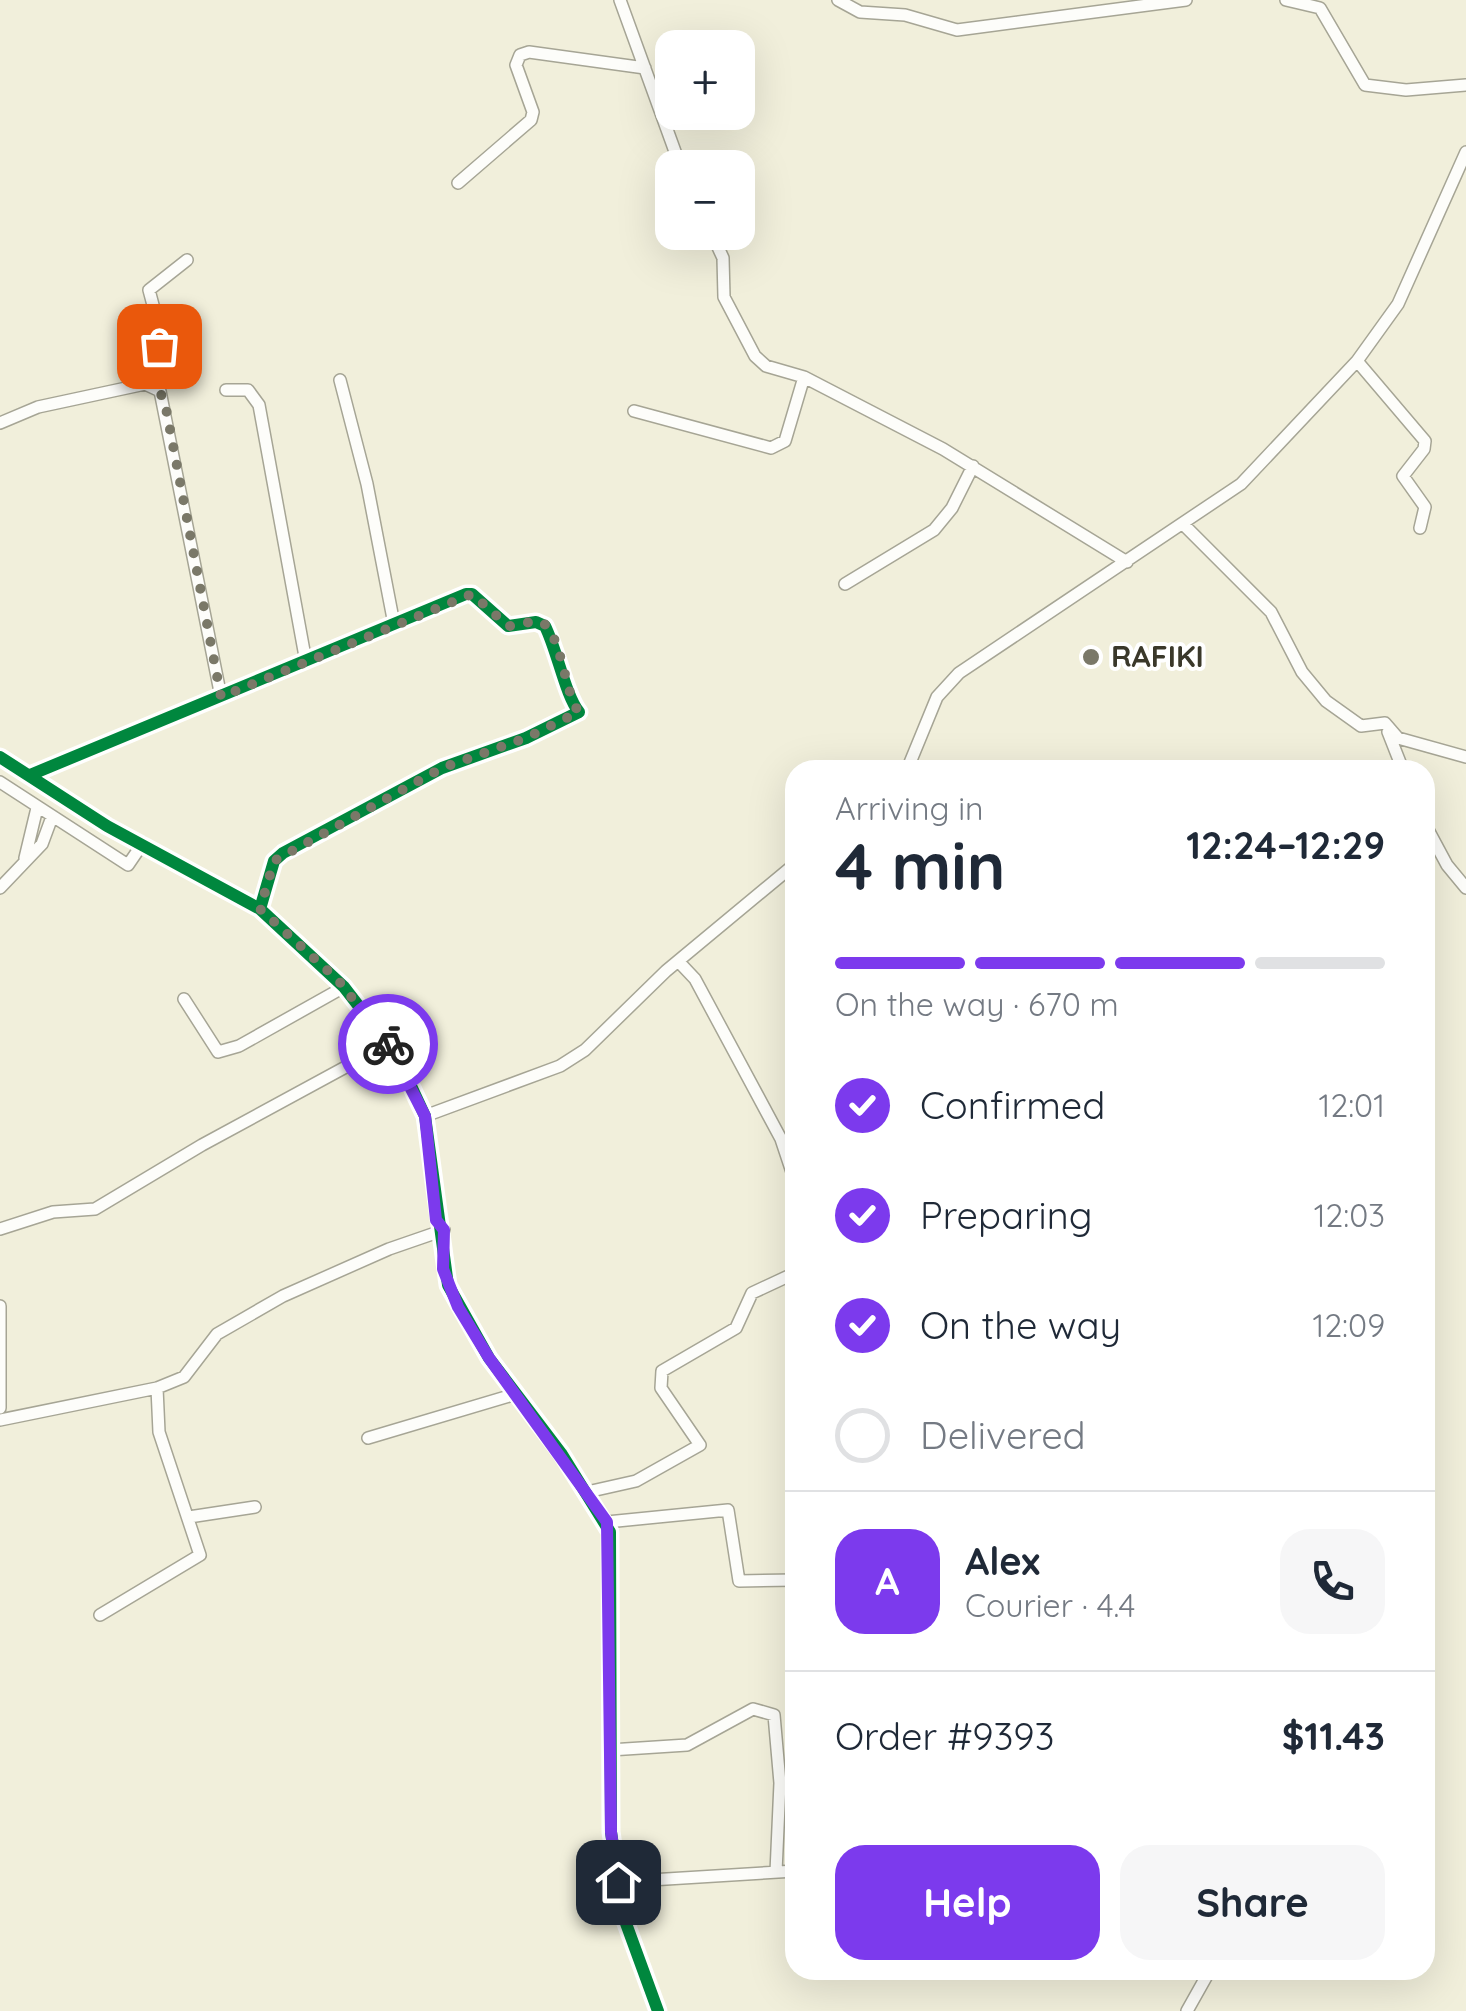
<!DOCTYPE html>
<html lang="en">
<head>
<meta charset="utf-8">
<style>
	body { margin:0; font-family:Quicksand,sans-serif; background:#f6f6f7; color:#1f2937; height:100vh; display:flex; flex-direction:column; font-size:38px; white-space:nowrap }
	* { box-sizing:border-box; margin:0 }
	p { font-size:32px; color:#747a83 }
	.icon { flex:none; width:55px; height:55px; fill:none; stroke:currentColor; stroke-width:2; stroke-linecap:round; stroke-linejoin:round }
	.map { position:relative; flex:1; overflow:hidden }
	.sheet { position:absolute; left:785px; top:760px; width:650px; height:1220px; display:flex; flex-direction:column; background:#fff; border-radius:30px; box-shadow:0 10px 40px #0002 }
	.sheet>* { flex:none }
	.controls { position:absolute; left:655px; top:30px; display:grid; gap:20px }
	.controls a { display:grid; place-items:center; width:100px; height:100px; border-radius:20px; background:#fff; box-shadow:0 10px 40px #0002; font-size:50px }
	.pin { position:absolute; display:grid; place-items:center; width:85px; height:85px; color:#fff; margin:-42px; border-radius:20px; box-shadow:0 5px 15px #0006 }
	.courier { position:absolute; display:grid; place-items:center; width:100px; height:100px; margin:-50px; border:8px solid #7c3aed; border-radius:50%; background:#fff; color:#222; box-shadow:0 2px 12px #0007 }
	.headline em { font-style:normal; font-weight:700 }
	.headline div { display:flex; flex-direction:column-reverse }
	.headline { display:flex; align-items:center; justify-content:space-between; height:170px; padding:0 50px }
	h1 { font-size:65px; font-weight:700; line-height:75px }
	.bar { display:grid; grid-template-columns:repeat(4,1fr); gap:15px 10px; align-content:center; height:120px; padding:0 50px }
	.bar i { height:12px; border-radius:8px; background:#e0e1e3 }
	.bar .selected { background:#7c3aed }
	.bar p { grid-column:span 4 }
	.line { display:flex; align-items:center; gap:25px; padding:0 50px; border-top:2px solid #e0e1e3 }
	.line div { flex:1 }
	.round { display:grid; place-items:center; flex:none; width:105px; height:105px; border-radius:30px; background:#f6f6f7 }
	ol { padding:0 50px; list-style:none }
	li { display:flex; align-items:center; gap:30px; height:110px }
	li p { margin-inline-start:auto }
	li .icon { padding:10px; border-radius:50%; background:#7c3aed; color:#fff; stroke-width:4 }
	li:last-child { color:#747a83 }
	li i { width:55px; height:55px; border:5px solid #e0e1e3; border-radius:50% }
	.cta { display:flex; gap:20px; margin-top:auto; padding:20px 50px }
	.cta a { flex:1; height:115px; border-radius:30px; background:#7c3aed; color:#fff; font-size:40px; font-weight:700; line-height:115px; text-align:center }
	.cta a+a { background:#f6f6f7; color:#1f2937 }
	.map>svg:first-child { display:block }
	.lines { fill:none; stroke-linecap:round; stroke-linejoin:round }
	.minor-casing { stroke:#a6a595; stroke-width:14 }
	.minor { stroke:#fdfdfa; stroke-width:11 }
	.cycleway-casing { stroke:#fff; stroke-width:19 }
	.cycleway { stroke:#00873e; stroke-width:12 }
	.done { stroke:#7a7868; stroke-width:10; stroke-dasharray:0 18 }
	.route { stroke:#7c3aed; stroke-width:12 }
	.poi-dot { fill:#7a7868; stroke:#fff; stroke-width:4 }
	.labels { text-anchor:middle; stroke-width:8; stroke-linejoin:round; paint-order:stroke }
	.poi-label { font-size:30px; font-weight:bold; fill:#3a382a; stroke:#fff; text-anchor:start }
</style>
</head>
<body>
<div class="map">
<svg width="1466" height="2011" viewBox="0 0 1466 2011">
	<rect width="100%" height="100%" fill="#f1efdb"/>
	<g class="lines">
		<g class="minor-casing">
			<path id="minor" d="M620 0 681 168
				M838 0 860 12 905 15 957 30 1186 0
				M1286 0 1320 8 1365 85 1406 90 1466 85
				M458 183 531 120 533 112 516 65 520 55 529 52 645 68
				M711 232 723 258 724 297 755 356 766 366 804 377 943 449 1127 562
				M1357 361 1425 441 1424 449 1403 476 1425 507 1420 528
				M340 380 367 484 394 624
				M151 384 161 335 149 290 187 260
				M226 390H248L259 405 306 662
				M634 411 771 448 785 441 804 377
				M0 423 38 407 145 384 160 391 221 697
				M1184 525 1271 612 1302 672 1326 701 1361 726 1385 723 1398 738 1466 757
				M845 584 934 530 952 508 973 466
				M1388 732 1403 770
				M0 757 107 826 260 909 344 987 388 1044 412 1088 425 1116 448 1285 489 1358 561 1453 610 1532 611 1832 624 1918 658 2011
				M907 770 937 697 959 673 1241 484 1357 361 1398 304 1466 152
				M30 775 466 594H472L508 626 536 622 545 626C557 650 566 697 579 712L526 738 442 768 283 853 274 861 260 909
				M0 782 128 865 143 843
				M1425 824 1447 865 1466 888
				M25 858 37 808
				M0 888 42 844 52 817
				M678 961 695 979 781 1139 795 1181
				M184 999 218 1052 239 1046 344 987
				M425 1116 560 1066 585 1050 666 971 795 864
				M0 1229 53 1212 95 1209 202 1145 388 1044
				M0 1306V1408
				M0 1420 157 1388 184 1377 217 1334 283 1296 389 1249 444 1230
				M368 1438 516 1394
				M587 1492 636 1481 700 1445 661 1388 662 1371 736 1328 752 1293 795 1273
				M189 1517 255 1507
				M607 1522 728 1510 739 1581 795 1580
				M100 1615 200 1555 159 1432 157 1388
				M610 1750 687 1745 753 1709 774 1715 780 1783 776 1872
				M618 1882 795 1871
				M1187 2011 1210 1970"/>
		</g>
		<use href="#minor" class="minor"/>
		<g class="cycleway-casing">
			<path id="cycleway" d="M0 757 107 826 260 909 344 987 388 1044 412 1088 425 1116 448 1285 489 1358 561 1453 610 1532 611 1832 624 1918 658 2011
				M30 775 466 594H472L508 626 536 622 545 626C557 650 566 697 579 712L526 738 442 768 283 853 274 861 260 909"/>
		</g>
		<use href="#cycleway" class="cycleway"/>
	</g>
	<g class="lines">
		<path class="done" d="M159 346 151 384 164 398 221 697 472 594 508 626C518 627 532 619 541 622 561 630 565 696 579 712L526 738 442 768 274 861 260 909 338 980 388 1044"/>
		<path class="route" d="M388 1044 425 1116 436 1220 444 1230 443 1269 458 1307 489 1358 607 1522 611 1832 618 1882"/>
	</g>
	<circle class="poi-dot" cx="1091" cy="657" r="10"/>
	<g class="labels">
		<g class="poi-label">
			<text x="1111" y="667">RAFIKI</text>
		</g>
	</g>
</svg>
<div class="controls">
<a>+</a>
<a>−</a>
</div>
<div class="pin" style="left:159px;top:346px;background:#ea580c"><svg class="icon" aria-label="bag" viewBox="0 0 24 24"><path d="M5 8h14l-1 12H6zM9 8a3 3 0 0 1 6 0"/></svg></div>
<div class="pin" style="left:618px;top:1882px;background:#1f2937"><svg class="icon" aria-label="home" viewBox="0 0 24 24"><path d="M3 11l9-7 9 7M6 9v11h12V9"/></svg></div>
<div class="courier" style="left:388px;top:1044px"><svg class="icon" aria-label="bike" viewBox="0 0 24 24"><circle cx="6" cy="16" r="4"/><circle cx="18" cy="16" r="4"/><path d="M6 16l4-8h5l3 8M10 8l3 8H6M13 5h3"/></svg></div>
<section class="sheet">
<div class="headline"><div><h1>4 min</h1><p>Arriving in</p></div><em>12:24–12:29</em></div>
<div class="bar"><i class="selected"></i><i class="selected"></i><i class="selected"></i><i></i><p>On the way · 670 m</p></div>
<ol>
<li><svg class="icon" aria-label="check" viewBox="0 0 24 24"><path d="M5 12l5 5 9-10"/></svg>Confirmed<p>12:01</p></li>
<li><svg class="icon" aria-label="check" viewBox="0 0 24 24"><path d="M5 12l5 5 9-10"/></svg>Preparing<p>12:03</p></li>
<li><svg class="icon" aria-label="check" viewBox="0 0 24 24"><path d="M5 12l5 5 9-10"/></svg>On the way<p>12:09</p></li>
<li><i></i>Delivered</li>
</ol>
<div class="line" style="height:180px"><b class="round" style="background:#7c3aed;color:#fff">A</b><div><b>Alex</b><p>Courier · 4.4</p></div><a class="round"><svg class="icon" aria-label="phone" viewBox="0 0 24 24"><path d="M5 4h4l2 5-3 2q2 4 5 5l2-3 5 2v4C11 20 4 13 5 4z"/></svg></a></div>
<div class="line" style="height:130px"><div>Order #9393</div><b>$11.43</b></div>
<div class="cta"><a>Help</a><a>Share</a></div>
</section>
</div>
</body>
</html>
